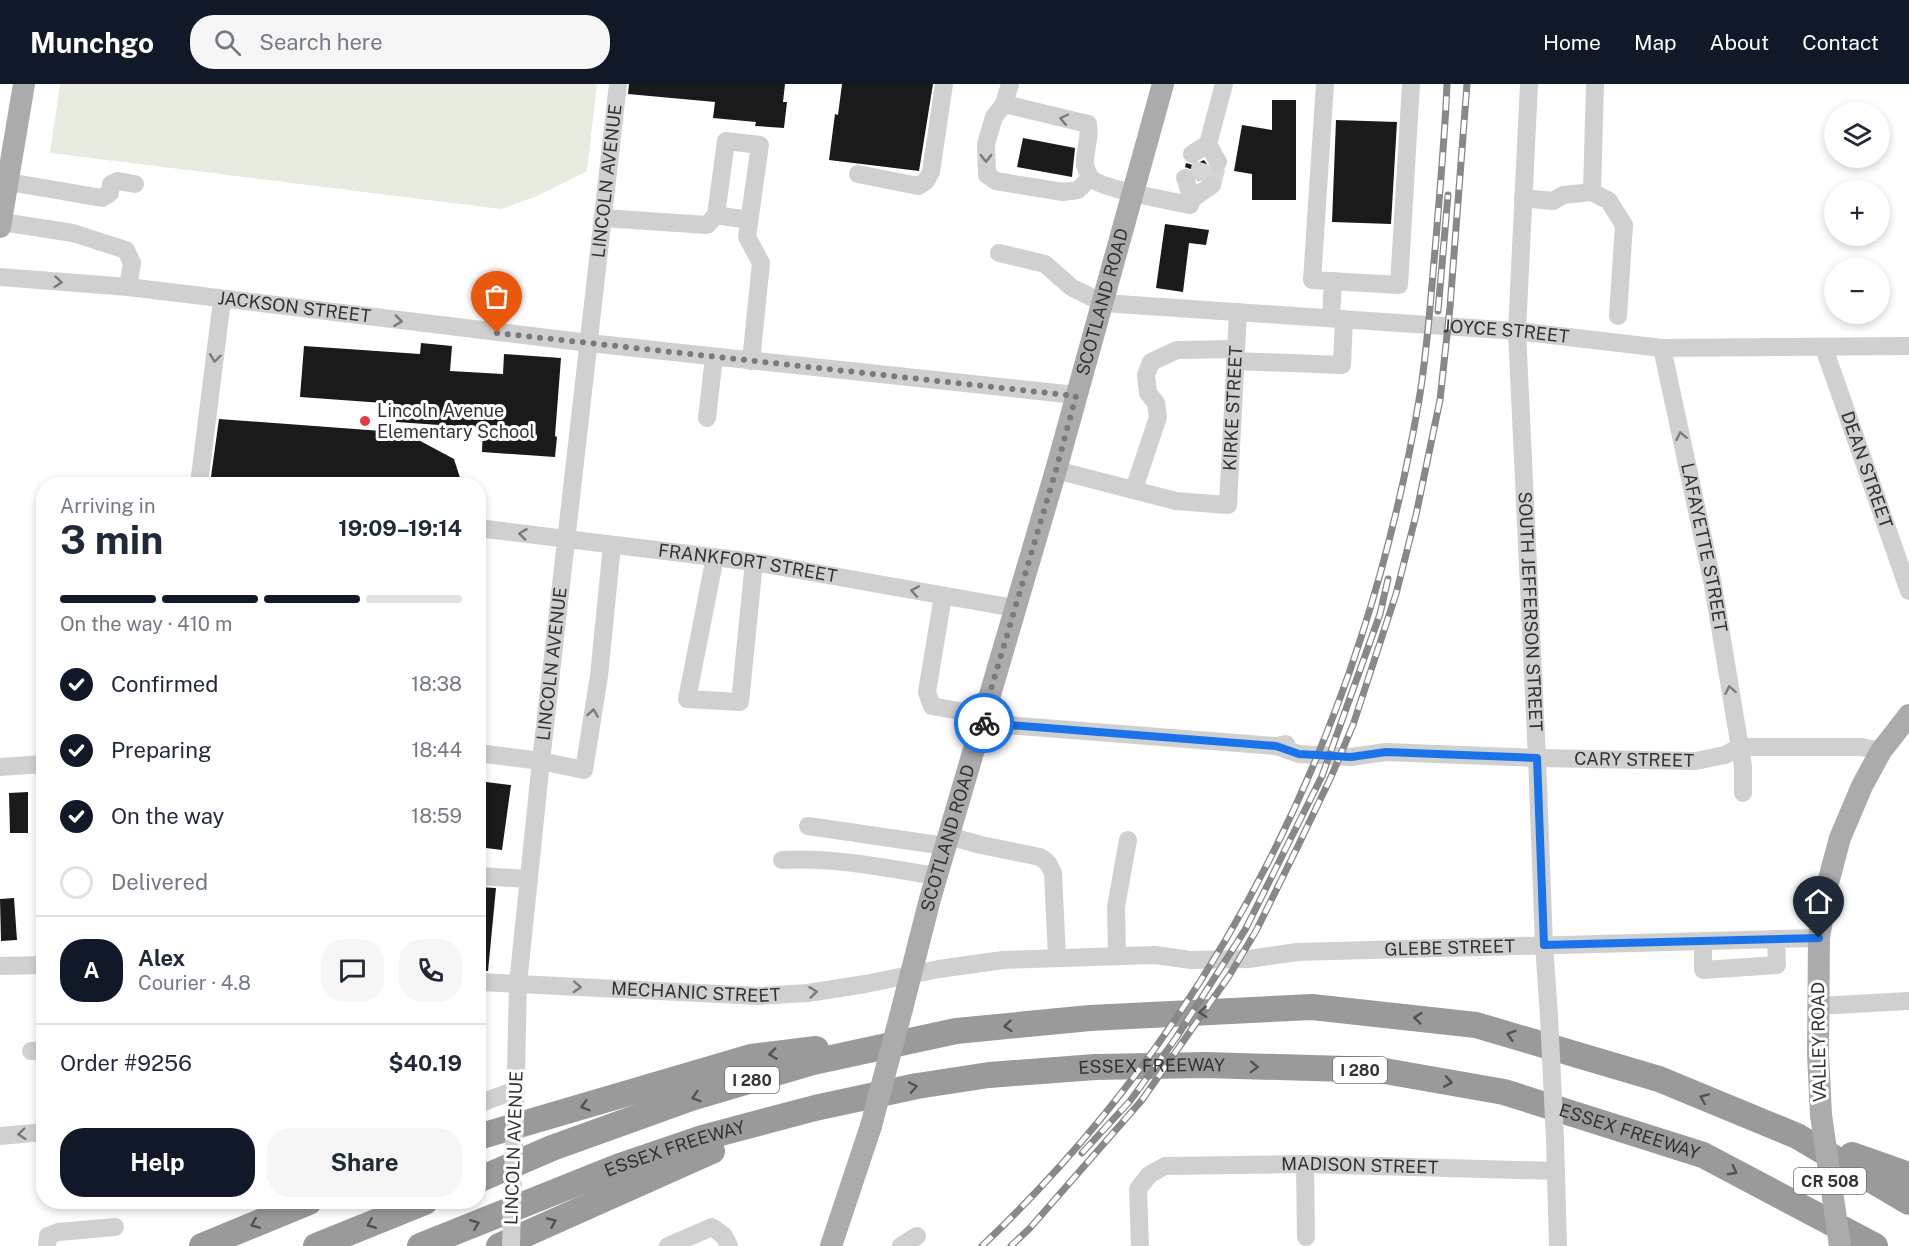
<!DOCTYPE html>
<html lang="en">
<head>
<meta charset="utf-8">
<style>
	body { margin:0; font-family:"Public Sans",sans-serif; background:#f6f6f7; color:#1f2937; height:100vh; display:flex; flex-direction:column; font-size:22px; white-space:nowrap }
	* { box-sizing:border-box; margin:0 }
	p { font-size:20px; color:#747a83 }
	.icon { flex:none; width:33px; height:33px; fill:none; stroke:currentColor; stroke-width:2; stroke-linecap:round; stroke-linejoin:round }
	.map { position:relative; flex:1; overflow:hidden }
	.details { position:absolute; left:36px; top:393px; width:450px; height:732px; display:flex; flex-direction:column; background:#fff; border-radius:24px; box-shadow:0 3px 9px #0003 }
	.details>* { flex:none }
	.buttons { position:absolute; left:1824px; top:18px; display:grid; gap:12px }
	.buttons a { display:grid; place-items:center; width:66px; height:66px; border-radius:50%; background:#fff; box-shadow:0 3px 9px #0003; font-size:30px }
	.pin { position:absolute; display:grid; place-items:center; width:51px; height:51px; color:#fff; margin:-62px -26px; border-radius:50% 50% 50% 0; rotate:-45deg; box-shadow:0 0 6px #0007 }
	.pin .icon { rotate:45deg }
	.courier { position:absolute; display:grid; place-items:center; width:60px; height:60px; margin:-30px; border:4px solid #1a73e8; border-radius:50%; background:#fff; color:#222; box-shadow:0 2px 8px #0007 }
	.headline em { font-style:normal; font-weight:700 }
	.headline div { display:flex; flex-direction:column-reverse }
	.headline { display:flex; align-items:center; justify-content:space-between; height:102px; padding:0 24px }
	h1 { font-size:39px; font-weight:700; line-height:45px }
	.bar { display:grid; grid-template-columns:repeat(4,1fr); gap:9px 6px; align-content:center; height:72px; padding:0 24px }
	.bar i { height:8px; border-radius:4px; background:#e0e1e3 }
	.bar .active { background:#111827 }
	.bar p { grid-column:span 4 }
	.line { display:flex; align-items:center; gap:15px; padding:0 24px; border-top:2px solid #e0e1e3 }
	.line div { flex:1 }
	.round { display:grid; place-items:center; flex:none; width:63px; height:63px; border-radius:24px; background:#f6f6f7 }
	ol { padding:0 24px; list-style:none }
	li { display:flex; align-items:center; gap:18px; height:66px }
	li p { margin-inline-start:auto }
	li .icon { padding:6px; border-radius:50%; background:#111827; color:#fff; stroke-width:4 }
	li:last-child { color:#747a83 }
	li i { width:33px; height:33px; border:3px solid #e0e1e3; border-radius:50% }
	.button { display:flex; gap:12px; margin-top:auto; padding:12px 24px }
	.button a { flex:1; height:69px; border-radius:24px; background:#111827; color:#fff; font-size:24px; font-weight:700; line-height:69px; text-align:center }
	.button a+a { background:#f6f6f7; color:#1f2937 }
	header { display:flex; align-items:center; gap:36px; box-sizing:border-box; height:84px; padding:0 30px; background:#111827; color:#fff }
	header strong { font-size:28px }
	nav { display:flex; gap:33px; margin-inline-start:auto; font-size:21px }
	.search { width:420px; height:54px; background:#f6f6f7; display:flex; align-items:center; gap:15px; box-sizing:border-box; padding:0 21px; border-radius:24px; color:#747a83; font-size:22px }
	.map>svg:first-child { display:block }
	.green { fill:#e6ecdf }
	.building { fill:#1a1a1a }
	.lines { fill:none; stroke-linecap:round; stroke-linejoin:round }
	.minor-tunnel { stroke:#d6d6d6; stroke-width:18; stroke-dasharray:18 9; stroke-linecap:butt }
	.minor { stroke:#d0d0d0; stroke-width:18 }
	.major { stroke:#ababab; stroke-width:22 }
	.highway { stroke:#9a9a9a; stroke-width:26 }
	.rail-casing { stroke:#888; stroke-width:7 }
	.rail { stroke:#fff; stroke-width:4.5; stroke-dasharray:14; stroke-linecap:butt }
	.minor-bridge { stroke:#d0d0d0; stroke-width:18 }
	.major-bridge { stroke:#ababab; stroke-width:22 }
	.oneway { stroke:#7a7a7a }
	.oneway2 { stroke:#525252 }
	.done { stroke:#7a7a7a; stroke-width:6; stroke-dasharray:0 10.8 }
	.route { stroke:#1a73e8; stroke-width:8 }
	.poi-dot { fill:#e63946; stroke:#fff; stroke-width:2 }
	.labels { text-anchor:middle; stroke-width:6; stroke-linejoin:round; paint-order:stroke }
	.shield { fill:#fff; stroke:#707070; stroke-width:1.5 }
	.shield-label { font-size:16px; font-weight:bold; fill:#333 }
	.street-label { font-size:18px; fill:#333; stroke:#fff }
	.poi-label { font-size:18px; fill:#333; stroke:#fff; text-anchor:start }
</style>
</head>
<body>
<header>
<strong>Munchgo</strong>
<div class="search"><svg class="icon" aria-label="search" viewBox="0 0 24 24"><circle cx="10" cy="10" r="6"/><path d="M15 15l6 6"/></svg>Search here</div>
<nav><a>Home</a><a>Map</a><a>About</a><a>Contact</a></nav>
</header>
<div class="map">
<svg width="1909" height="1162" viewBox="0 0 1909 1162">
	<rect width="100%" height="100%" fill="#fff"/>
	<path class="green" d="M60 0H597L587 87 537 112 501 125 50 69Z"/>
	<path class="building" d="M629 0H785L783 18H787L784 44 755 42 756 38 713 34 715 18 628 10Z
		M842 0H933L919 87 829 76 835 30 838 31Z
		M1272 16H1296V116H1252V90L1234 87 1242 41 1272 46Z
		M1336 36 1397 38 1391 140 1332 138Z
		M1023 54 1075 64 1072 93 1017 83Z
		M1204 76 1212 87 1222 88 1221 94 1210 90 1198 97 1193 86 1185 83 1186 79 1193 81Z
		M1165 140 1209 146 1206 161 1189 159 1183 208 1156 204Z
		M421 259 452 262 450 287 503 290 504 270 561 274 555 352 557 353 555 373 482 368 483 344 396 338 397 320 300 313 304 262 420 270Z
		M219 335 395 348 396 344 454 375 462 400H210Z
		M478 697 511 701 502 766 478 763Z
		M28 708V749H10L9 709Z
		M478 803 496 804 488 887H478Z
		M14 814 17 856 1 857 0 815Z"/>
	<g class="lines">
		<path class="minor-tunnel" d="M1197 96 1203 74
			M1212 101 1218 78"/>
		<g class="minor">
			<path d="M1010 0 1004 20 994 33 986 60 987 91 996 97 1063 108 1078 106 1090 94"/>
			<path d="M1325 0 1312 196 1399 201 1411 0"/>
			<path id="s1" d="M1529 0 1517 247 1537 674 1544 861 1549 932"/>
			<path d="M1595 0 1592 108 1609 117 1624 141 1618 232"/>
			<path d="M1004 20 1088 40C1091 55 1084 67 1085 81 1086 84 1089 92 1091 94 1101 105 1172 117 1190 121L1192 115 1212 101"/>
			<path d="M1192 70 1208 60"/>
			<path d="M1218 78 1208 60 1224 0"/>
			<path d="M858 90 918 102 926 97 931 88 944 0"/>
			<path d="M1185 94 1192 115"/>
			<path d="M9 98 102 114 110 109 111 100 118 97 135 100"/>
			<path d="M1523 114 1553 117 1563 111 1592 108"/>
			<path d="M603 134 707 141 716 131"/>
			<path d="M749 136 716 131 726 57 760 61 747 153 761 179 751 277"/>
			<path d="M2 138 73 149 126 166 132 179 128 203"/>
			<path id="s2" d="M999 169 1045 180 1071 203 1103 219 1517 247 1662 264 1909 262"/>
			<path id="s3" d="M0 193 128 203 589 259 1076 311"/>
			<path d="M1331 234 1333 197"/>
			<path id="s4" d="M1662 264 1713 501 1743 682V709"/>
			<path id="s5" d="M1824 264 1909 507"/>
			<path d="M1235 277 1342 281 1344 235"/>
			<path d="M707 334 714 273"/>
			<path id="s6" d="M1056 386 1176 417 1228 421 1238 228"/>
			<path d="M199 400 222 216"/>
			<path d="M1134 405 1158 333 1156 319 1148 309 1146 291 1151 278 1177 266 1236 265"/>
			<path id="s7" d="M478 444 754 478 1014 524"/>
			<path d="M715 473 687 615 740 618 754 478"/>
			<path d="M943 512 927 608 932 622 959 627 981 639 1276 662 1286 660"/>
			<path id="s8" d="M1276 662 1299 670 1351 673 1386 668 1537 674 1696 677 1725 671 1740 663H1861L1881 667"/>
			<path d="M478 669 541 677 584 686 599 592 612 461"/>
			<path d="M0 683 44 680"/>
			<path d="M808 742 945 762"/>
			<path d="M948 752 981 761 1040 773 1048 779 1053 789 1057 873"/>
			<path d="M782 776C833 773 886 784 936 792"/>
			<path d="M478 792 529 795"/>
			<path d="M1703 857V886L1777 881 1776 855"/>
			<path d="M1117 872 1116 823 1128 756"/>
			<path d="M0 882 44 881"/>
			<path id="s9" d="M478 898 759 912 808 909 865 900 939 885 1003 876 1155 871 1191 876 1249 875 1297 868 1819 854"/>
			<path d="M1817 922 1909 917"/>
			<path d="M31 967 44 966"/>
			<path d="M478 1020 516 1006"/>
			<path id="s10" d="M515 1030 518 900 541 677 618 0"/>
			<path d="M0 1052 44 1048"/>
			<path d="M1555 1056 1558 1162"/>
			<path d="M1305 1080 1306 1153"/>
			<path d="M47 1162 48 1152 58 1148 115 1143"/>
			<path d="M668 1162 712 1143 724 1152 729 1162"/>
			<path d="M901 1162 917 1152"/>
			<path id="s11" d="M1140 1162 1138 1105 1149 1091 1165 1082 1305 1080 1556 1087"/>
		</g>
		<g class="major">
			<path d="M0 143 24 0"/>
			<path id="s12" d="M902 925 930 815 1056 386 1163 0"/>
			<path d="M1821 1031 1818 970 1819 854 1828 799 1840 754 1862 702 1881 667 1909 631"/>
			<path d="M831 1162 871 1042"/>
		</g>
		<g class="highway">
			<path d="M478 1053 751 973 816 965"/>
			<path d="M1852 1071 1909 1091"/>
			<path d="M478 1096 552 1064 691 1014 813 978 956 947 1090 934 1312 923 1476 941 1659 995 1797 1052 1909 1118"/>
			<path d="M202 1162 309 1118"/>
			<path d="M316 1162 425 1118"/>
			<path id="s13" d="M420 1162 617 1083 702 1054 815 1024 917 1002 989 991 1095 983 1205 981 1379 986 1504 1008 1703 1071 1875 1162"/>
			<path d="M499 1162 712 1067"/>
		</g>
		<g class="rail-casing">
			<path id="rail" d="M1438 227 1448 111
				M1082 1069 1130 1017 1176 954 1245 846 1322 692 1380 530 1388 495
				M982 1162C1222 935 1364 639 1419 316 1428 263 1431 208 1436 155 1440 103 1445 52 1447 0
				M1011 1162 1030 1144 1142 1016 1229 892 1256 847 1298 762 1331 693 1353 641 1396 510 1416 431 1440 316 1450 223 1467 0"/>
		</g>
		<use href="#rail" class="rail"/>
		<path class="minor-bridge" d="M1549 932 1555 1056
			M511 1162 515 1030"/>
		<path class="major-bridge" d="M1821 1031 1840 1162
			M871 1042 902 925"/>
	</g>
	<defs><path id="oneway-chevron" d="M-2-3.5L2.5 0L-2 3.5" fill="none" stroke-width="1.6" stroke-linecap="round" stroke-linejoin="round" transform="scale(1.5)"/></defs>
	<g class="oneway">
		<use href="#oneway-chevron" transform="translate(1064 35) rotate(-168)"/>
		<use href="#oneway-chevron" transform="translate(986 74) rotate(90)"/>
		<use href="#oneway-chevron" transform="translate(58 198) rotate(5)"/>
		<use href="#oneway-chevron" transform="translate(398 237) rotate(7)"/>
		<use href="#oneway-chevron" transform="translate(215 274) rotate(97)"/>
		<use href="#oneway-chevron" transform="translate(1681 352) rotate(-102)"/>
		<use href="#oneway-chevron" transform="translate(523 450) rotate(-173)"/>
		<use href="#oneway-chevron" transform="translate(915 507) rotate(-170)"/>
		<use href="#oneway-chevron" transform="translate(1730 606) rotate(-100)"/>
		<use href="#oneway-chevron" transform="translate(593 629) rotate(-81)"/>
		<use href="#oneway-chevron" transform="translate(577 903) rotate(3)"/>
		<use href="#oneway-chevron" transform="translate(813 908) rotate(-7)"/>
		<use href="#oneway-chevron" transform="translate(22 1050) rotate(174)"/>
	</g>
	<g class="oneway2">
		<use href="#oneway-chevron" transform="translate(1203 928) rotate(177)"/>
		<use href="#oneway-chevron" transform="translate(1418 934) rotate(-174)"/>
		<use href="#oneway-chevron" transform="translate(1008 942) rotate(175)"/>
		<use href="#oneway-chevron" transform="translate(1511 951) rotate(-163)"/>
		<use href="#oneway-chevron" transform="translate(773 970) rotate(173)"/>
		<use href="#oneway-chevron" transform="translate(1254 983) rotate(2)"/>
		<use href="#oneway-chevron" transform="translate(1448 998) rotate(10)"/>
		<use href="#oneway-chevron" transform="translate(913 1003) rotate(-11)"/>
		<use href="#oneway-chevron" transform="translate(696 1013) rotate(163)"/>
		<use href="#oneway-chevron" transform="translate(1704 1014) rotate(-157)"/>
		<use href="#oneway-chevron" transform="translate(585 1022) rotate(164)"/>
		<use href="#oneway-chevron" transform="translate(1733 1087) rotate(28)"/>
		<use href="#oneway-chevron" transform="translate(552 1138) rotate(-25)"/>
		<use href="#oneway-chevron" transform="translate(255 1140) rotate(157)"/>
		<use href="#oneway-chevron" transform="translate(371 1140) rotate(158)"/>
		<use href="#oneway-chevron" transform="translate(475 1140) rotate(-22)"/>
	</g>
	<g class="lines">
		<path class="done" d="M497 249 1076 312 1056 386 981 639H984"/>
		<path class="route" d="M984 639 1276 662 1299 670 1351 673 1386 668 1537 674 1544 861 1819 854"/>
	</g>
	<circle class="poi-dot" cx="365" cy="337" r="6"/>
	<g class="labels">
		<g class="shield">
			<rect x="1333" y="973" width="54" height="26" rx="4.5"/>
			<rect x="725" y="983" width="54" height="26" rx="4.5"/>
			<rect x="1794" y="1084" width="72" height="26" rx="4.5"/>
		</g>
		<g class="shield-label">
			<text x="1360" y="992">I 280</text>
			<text x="752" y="1002">I 280</text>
			<text x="1830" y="1103">CR 508</text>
		</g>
		<g class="street-label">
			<text dy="6" stroke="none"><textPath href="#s10" startOffset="938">LINCOLN AVENUE</textPath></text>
			<text dy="6" stroke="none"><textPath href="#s12" startOffset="735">SCOTLAND ROAD</textPath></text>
			<text dy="6" stroke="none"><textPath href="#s3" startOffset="296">JACKSON STREET</textPath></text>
			<text dy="6" stroke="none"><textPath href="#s2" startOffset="522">JOYCE STREET</textPath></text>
			<text dy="6" stroke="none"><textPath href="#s6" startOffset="273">KIRKE STREET</textPath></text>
			<text dy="6" stroke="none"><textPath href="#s5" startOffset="129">DEAN STREET</textPath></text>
			<text dy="6" stroke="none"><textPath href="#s4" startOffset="204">LAFAYETTE STREET</textPath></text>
			<text dy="6" stroke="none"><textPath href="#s7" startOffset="272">FRANKFORT STREET</textPath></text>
			<text dy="6" stroke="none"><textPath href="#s1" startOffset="528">SOUTH JEFFERSON STREET</textPath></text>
			<text dy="6" stroke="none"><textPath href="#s10" startOffset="452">LINCOLN AVENUE</textPath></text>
			<text dy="6" stroke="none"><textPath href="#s8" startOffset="360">CARY STREET</textPath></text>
			<text dy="6" stroke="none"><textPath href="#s12" startOffset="177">SCOTLAND ROAD</textPath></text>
			<text dy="6" stroke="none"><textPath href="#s9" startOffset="976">GLEBE STREET</textPath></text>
			<text dy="6" stroke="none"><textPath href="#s9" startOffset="218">MECHANIC STREET</textPath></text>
			<text transform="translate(1819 958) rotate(-91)" y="6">VALLEY ROAD</text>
			<text dy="6" stroke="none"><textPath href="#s13" startOffset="759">ESSEX FREEWAY</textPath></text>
			<text dy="6" stroke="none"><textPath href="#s13" startOffset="1245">ESSEX FREEWAY</textPath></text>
			<text transform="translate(514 1064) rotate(-88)" y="6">LINCOLN AVENUE</text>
			<text dy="6" stroke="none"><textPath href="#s13" startOffset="273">ESSEX FREEWAY</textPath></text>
			<text dy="6" stroke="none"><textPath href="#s11" startOffset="288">MADISON STREET</textPath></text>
		</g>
		<g class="poi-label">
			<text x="377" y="333">Lincoln Avenue<tspan x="377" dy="21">Elementary School</tspan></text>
		</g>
	</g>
</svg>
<div class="buttons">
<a><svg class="icon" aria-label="layers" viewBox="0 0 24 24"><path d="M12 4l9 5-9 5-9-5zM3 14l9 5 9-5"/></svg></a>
<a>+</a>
<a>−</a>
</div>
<div class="pin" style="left:497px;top:249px;background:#ea580c"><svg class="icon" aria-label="bag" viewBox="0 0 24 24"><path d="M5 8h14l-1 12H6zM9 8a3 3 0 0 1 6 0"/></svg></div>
<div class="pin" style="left:1819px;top:854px;background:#1f2937"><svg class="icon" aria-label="home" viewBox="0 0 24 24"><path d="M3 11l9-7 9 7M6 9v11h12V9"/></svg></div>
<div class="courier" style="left:984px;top:639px"><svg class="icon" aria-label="bike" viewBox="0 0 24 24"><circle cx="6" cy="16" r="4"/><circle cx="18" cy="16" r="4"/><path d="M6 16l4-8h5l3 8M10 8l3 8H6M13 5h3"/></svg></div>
<section class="details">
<div class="headline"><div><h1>3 min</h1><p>Arriving in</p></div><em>19:09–19:14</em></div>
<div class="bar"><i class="active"></i><i class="active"></i><i class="active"></i><i></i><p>On the way · 410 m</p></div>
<ol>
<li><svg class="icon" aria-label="check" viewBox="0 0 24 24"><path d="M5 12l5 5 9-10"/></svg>Confirmed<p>18:38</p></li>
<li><svg class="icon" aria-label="check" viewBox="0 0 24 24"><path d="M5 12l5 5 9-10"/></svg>Preparing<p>18:44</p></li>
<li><svg class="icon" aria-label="check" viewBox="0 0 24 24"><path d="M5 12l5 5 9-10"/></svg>On the way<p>18:59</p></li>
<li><i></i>Delivered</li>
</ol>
<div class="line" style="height:108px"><b class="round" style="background:#111827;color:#fff">A</b><div><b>Alex</b><p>Courier · 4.8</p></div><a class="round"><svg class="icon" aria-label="chat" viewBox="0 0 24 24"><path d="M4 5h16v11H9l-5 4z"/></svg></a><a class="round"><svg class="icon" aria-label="phone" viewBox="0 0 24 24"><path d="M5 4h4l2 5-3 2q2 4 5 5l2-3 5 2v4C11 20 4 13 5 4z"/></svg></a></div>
<div class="line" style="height:78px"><div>Order #9256</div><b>$40.19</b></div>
<div class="button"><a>Help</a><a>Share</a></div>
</section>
</div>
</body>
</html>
